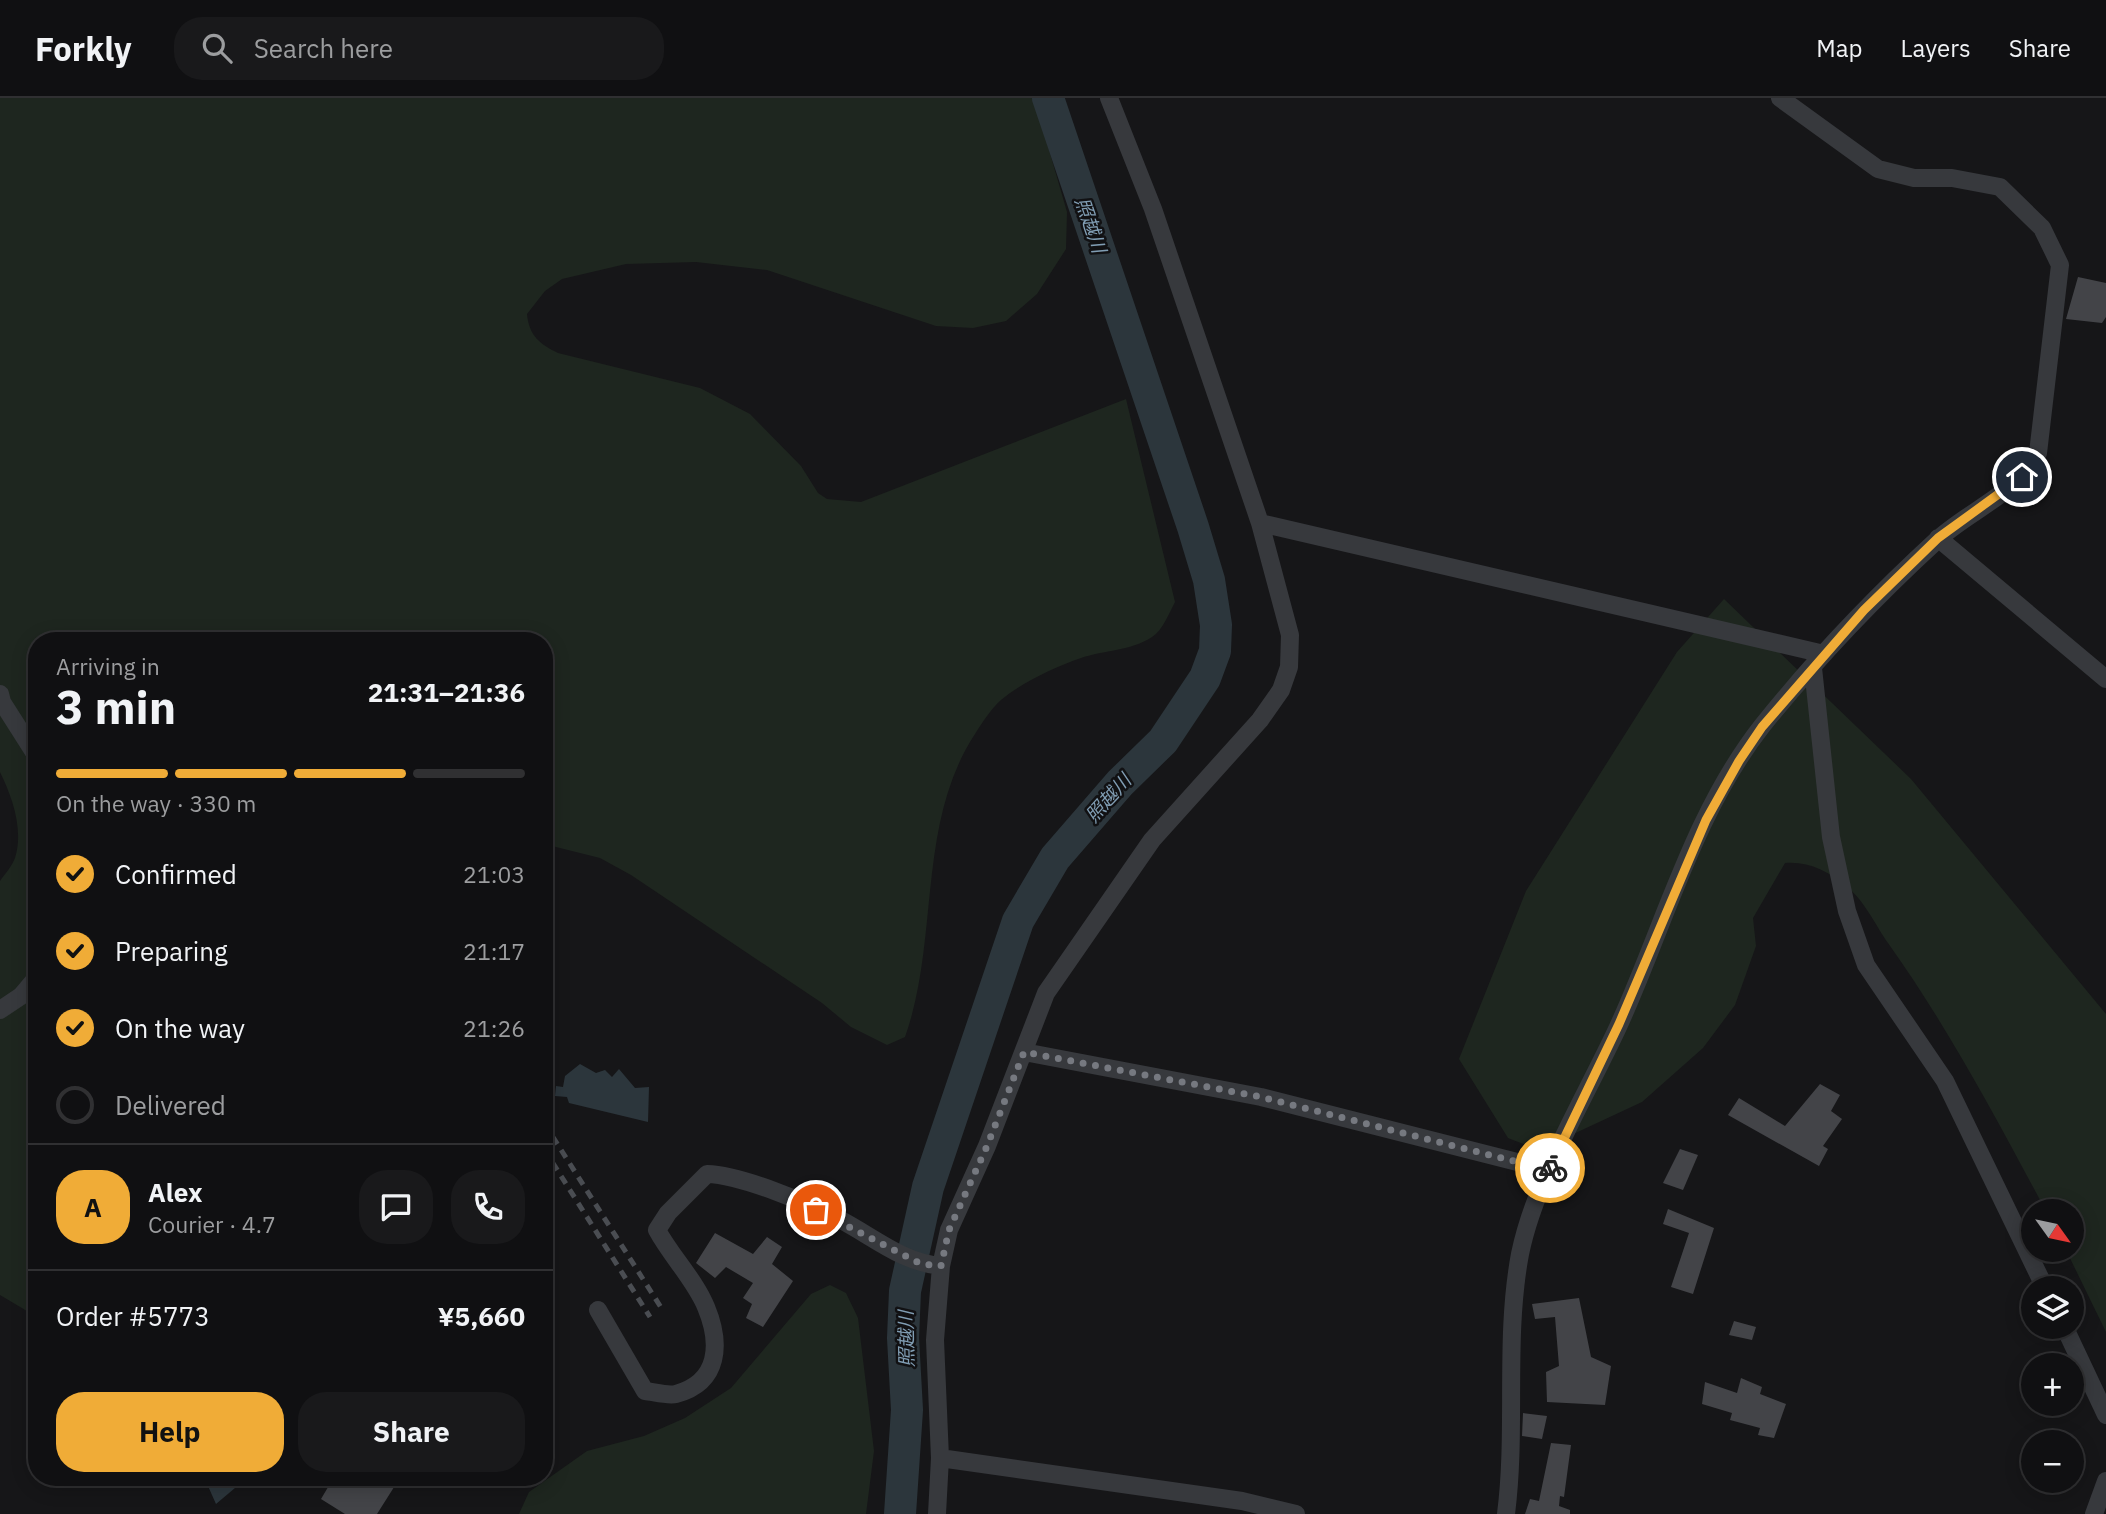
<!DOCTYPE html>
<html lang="en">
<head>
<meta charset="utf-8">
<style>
	body { margin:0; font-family:"IBM Plex Sans","Noto Sans JP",sans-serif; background:#19191b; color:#f1f3f6; height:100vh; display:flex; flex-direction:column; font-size:26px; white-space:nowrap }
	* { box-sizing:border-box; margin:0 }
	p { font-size:23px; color:#9c9d9f }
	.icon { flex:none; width:38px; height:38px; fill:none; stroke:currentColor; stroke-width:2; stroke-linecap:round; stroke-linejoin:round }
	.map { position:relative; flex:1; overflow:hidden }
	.side { position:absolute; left:28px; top:534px; width:525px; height:854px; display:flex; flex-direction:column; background:#101012; border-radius:28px; box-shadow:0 4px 18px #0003,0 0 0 2px #303032 }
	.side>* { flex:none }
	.needle { width:46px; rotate:123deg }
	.tools { position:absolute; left:2021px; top:1101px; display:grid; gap:14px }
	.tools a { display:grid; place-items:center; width:63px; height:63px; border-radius:50%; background:#101012; box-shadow:0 4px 18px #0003,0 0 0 2px #303032; font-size:35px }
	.pin { position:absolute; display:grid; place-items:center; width:60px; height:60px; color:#fff; margin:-30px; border:4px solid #fff; border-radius:50%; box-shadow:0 2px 7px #0007 }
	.courier { position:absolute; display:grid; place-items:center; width:70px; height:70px; margin:-35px; border:5px solid #f0ac37; border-radius:50%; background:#fff; color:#222; box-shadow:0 2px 9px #0007 }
	.head em { font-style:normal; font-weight:800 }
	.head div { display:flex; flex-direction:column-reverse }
	.head { display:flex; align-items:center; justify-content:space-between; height:119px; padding:0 28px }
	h1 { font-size:46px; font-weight:800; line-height:52px }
	.bar { display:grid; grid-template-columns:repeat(4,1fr); gap:10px 7px; align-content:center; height:84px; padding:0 28px }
	.bar i { height:9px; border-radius:5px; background:#303032 }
	.bar .selected { background:#f0ac37 }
	.bar p { grid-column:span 4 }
	.line { display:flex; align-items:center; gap:18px; padding:0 28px; border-top:2px solid #303032 }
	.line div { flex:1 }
	.round { display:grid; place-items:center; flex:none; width:74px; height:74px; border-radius:28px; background:#19191b }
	ol { padding:0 28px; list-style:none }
	li { display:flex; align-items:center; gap:21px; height:77px }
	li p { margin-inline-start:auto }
	li .icon { padding:7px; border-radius:50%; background:#f0ac37; color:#111; stroke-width:4 }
	li:last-child { color:#9c9d9f }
	li i { width:38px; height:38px; border:4px solid #303032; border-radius:50% }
	.action { display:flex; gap:14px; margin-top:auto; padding:14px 28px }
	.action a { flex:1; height:80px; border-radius:28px; background:#f0ac37; color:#111; font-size:28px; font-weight:800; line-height:80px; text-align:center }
	.action a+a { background:#19191b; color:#f1f3f6 }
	header { display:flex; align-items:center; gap:42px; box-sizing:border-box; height:98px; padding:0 35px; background:#101012; border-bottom:2px solid #303032 }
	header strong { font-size:33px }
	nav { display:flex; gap:38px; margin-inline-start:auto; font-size:24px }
	.search { width:490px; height:63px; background:#19191b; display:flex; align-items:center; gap:18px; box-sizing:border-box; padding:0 24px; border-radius:28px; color:#9c9d9f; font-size:26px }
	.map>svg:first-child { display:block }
	.green { fill:#1e261f }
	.water { fill:#2c363c }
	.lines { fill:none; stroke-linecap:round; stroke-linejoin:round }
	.river { stroke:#2c363c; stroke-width:32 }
	.building { fill:#434448 }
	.minor { stroke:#37393d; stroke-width:18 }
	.rail { stroke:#4a4d52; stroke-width:5; stroke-dasharray:9 7; stroke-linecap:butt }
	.done { stroke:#767980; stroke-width:7; stroke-dasharray:0 12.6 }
	.route { stroke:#f0ac37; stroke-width:9 }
	.labels { text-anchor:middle; stroke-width:5; stroke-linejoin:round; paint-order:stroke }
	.water-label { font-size:19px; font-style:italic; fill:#809db3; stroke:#111113 }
</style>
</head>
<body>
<header>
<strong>Forkly</strong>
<div class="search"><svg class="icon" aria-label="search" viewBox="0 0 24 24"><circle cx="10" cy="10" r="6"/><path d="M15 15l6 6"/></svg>Search here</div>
<nav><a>Map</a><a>Layers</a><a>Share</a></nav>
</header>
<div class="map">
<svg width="2106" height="1416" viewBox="0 0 2106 1416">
	<rect width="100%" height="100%" fill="#161618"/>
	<path class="green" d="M0 0H1034L1067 114 1066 151 1037 196 1006 223 973 230 936 228 767 172 696 164 626 166 562 181 545 193 527 216C529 238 540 246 558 255L700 290 750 316 801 368 818 395 827 401 861 404 1126 301 1175 504C1169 515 1163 532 1152 539 1131 553 1104 552 1081 560 1055 569 1021 585 1001 602 991 611 982 625 975 636 916 726 940 841 905 939L887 947 851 929 822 905 631 777 600 760 544 746V542H37V1219L0 1197V783C5 776 12 768 15 760 24 731 12 699 0 674Z
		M1724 501 1911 681 2106 916V1234L2066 1152H2072V1113H2046C1997 1022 1948 929 1888 845 1876 828 1864 802 1847 789 1829 773 1808 763 1785 765L1753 820 1756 848 1735 907 1703 950 1642 1004 1539 1052 1508 1040 1459 961 1526 793 1677 554Z
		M830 1187 846 1195 858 1220 874 1353 866 1416H519L529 1394 587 1353 644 1338 685 1320 731 1290 811 1196Z"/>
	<path class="water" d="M580 966 596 975 605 972 612 979 619 971 635 990 649 989 648 1024 569 1005 567 999 555 998 556 988 563 989 565 978Z
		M204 1379H248L216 1406Z"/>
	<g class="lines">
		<path class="river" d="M900 1416 907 1312 903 1240 905 1193 928 1089 1018 823 1055 760 1120 685 1163 643 1205 580 1215 553 1216 527 1209 482 1193 429 1048 0"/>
	</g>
	<path class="building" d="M2078 179 2106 185V219L2102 225 2066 221Z
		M1820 986 1840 997 1831 1013 1842 1021 1823 1048 1828 1051 1819 1068 1728 1017 1739 1000 1785 1028Z
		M1680 1051 1698 1057 1683 1092 1663 1085Z
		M1668 1111 1714 1130 1693 1196 1671 1189 1689 1135 1663 1126Z
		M715 1135 753 1156 767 1139 782 1149 772 1166 793 1183 763 1229 746 1220 752 1206 743 1200 753 1185 726 1169 715 1180 696 1165Z
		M1579 1200 1591 1259 1611 1268 1605 1307 1547 1304 1546 1274 1559 1268 1555 1219 1535 1221 1532 1206Z
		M1734 1223 1756 1229 1752 1242 1729 1237Z
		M1741 1280 1762 1289 1760 1296 1786 1306 1774 1340 1758 1337 1760 1330 1730 1322 1732 1315 1702 1306 1705 1284 1737 1295Z
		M1523 1315 1547 1318 1542 1341 1522 1338Z
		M1551 1345 1571 1347 1564 1399 1560 1398 1559 1408 1570 1412V1416H1525L1530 1401 1539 1403Z
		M334 1379H341L362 1390 368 1379H388L396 1386 377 1416H345L321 1401Z"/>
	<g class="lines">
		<path class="minor" d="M1260 425 1824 556
			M1938 440 2106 581
			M1813 570 1831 739 1847 813 1866 867 1945 983 2045 1190
			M0 596 2 604 37 659
			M0 912 21 898 37 879
			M1024 954 1261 999 1549 1072
			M598 1212 645 1293C654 1294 668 1298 676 1296 720 1284 721 1245 706 1209 695 1182 671 1158 657 1132L668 1115 707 1076C742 1077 807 1105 839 1121 874 1139 901 1164 941 1168
			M2064 1228 2106 1317
			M940 1360 1242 1403 1296 1416
			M937 1416 940 1360 935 1242 941 1168 949 1132 987 1048 1046 895 1152 742 1260 622 1281 592 1289 569 1290 537 1260 425 1153 111 1109 0
			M1506 1416C1517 1330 1504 1242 1520 1156 1535 1082 1586 998 1618 929 1664 829 1693 716 1762 628 1815 562 1874 500 1936 443 1968 413 2018 395 2038 355L2060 167 2042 130 2000 89 1952 80H1914L1878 71 1780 0
			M2094 1416 2106 1383"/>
		<path class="rail" d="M544 1025 662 1211
			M544 1051 650 1219"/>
	</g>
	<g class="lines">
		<path class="done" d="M816 1112 921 1166 941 1168 949 1132 987 1048 1024 954 1261 999 1549 1072 1550 1070"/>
		<path class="route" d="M1550 1070 1619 926 1706 722 1739 663 1762 629 1864 512 1938 440 2022 379"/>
	</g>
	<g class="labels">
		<g class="water-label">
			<text transform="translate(1091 127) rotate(71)" y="7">照越川</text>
			<text transform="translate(1108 700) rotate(-48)" y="7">照越川</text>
			<text transform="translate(906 1241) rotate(-91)" y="7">照越川</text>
		</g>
	</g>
</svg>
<div class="tools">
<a><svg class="needle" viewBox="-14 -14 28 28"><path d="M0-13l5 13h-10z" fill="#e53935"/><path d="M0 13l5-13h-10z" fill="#9c9d9f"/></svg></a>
<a><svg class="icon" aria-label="layers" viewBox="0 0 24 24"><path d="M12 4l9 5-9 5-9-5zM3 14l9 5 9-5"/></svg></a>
<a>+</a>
<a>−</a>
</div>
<div class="pin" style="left:816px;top:1112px;background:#ea580c"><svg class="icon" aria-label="bag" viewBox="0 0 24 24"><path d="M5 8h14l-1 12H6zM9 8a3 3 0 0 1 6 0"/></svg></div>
<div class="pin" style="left:2022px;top:379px;background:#1f2937"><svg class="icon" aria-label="home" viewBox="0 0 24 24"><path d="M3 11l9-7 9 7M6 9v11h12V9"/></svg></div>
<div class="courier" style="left:1550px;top:1070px"><svg class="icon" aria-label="bike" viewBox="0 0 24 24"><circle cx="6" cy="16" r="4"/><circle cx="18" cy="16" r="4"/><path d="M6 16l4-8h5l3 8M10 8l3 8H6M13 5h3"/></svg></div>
<section class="side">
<div class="head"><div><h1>3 min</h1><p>Arriving in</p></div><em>21:31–21:36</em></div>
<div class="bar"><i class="selected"></i><i class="selected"></i><i class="selected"></i><i></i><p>On the way · 330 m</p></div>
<ol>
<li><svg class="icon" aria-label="check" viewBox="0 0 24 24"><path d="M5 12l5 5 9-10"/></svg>Confirmed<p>21:03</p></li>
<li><svg class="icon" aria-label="check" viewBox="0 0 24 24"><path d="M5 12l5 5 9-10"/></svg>Preparing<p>21:17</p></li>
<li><svg class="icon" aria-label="check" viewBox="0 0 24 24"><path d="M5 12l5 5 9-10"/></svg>On the way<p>21:26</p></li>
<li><i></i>Delivered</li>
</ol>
<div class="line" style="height:126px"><b class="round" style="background:#f0ac37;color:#111">A</b><div><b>Alex</b><p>Courier · 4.7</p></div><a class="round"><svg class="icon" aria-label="chat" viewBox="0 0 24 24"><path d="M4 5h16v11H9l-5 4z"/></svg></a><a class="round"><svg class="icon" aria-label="phone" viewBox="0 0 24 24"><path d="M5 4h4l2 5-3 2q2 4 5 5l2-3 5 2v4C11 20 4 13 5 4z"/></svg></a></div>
<div class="line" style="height:91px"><div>Order #5773</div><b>¥5,660</b></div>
<div class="action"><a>Help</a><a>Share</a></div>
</section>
</div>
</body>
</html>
